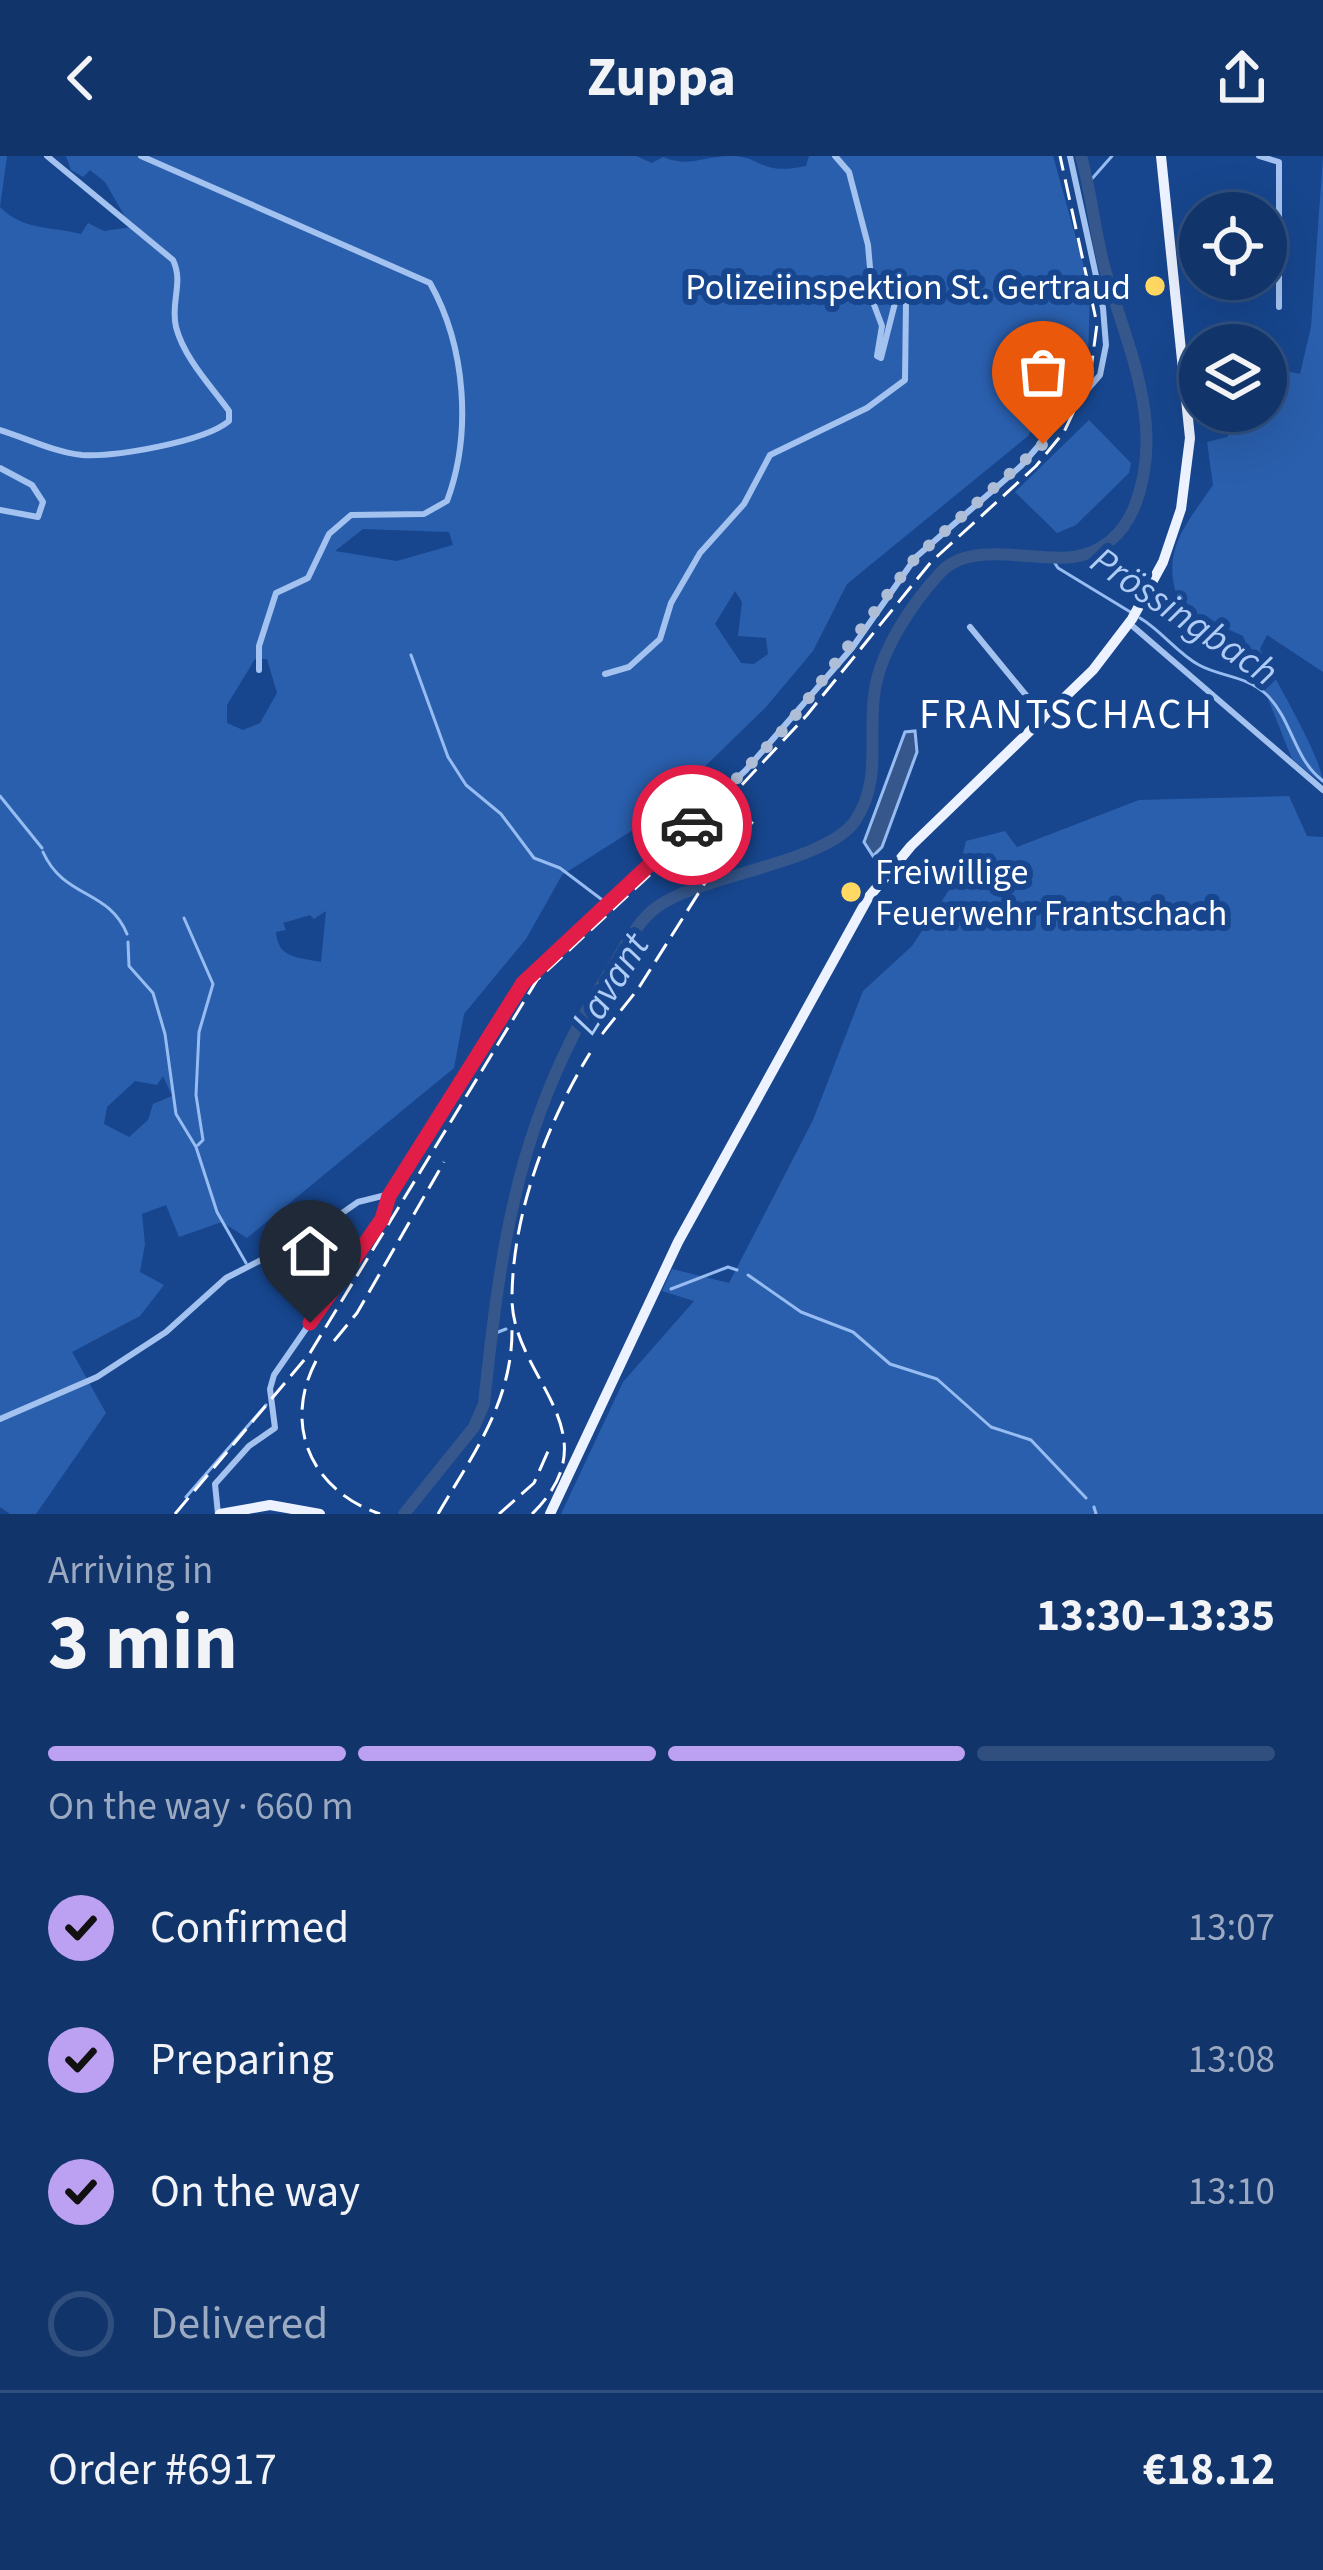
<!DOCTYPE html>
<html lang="en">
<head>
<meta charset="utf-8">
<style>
	body { margin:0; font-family:"Source Sans 3",sans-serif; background:#1a3c70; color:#f1f3f6; height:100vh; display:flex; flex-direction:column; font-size:45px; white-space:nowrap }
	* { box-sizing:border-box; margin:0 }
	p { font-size:39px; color:#9caac1 }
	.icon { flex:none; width:66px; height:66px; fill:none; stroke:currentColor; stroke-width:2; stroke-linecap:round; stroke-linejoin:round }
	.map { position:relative; height:1358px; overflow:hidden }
	.sheet { display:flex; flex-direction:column; background:#11346a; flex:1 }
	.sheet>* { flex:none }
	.tools { position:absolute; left:1179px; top:36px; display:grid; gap:24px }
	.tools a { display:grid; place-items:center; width:108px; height:108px; border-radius:50%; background:#11346a; box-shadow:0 12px 48px #0002,0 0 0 3px #304f7e; font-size:60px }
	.pin { position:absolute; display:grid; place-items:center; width:102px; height:102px; color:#fff; margin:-123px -51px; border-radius:50% 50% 50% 0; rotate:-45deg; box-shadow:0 0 12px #0007 }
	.pin .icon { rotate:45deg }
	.courier { position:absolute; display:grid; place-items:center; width:120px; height:120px; margin:-60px; border:9px solid #e11d48; border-radius:50%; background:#fff; color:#222; box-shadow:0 3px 15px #0007 }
	.headline em { font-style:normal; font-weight:700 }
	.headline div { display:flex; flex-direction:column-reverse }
	.headline { display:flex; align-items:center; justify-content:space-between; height:204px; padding:0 48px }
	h1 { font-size:78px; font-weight:700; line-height:90px }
	.bar { display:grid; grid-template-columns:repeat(4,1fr); gap:18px 12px; align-content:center; height:144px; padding:0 48px }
	.bar i { height:15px; border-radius:9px; background:#304f7e }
	.bar .current { background:#bca0f2 }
	.bar p { grid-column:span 4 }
	.line { display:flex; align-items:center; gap:30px; padding:0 48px; border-top:3px solid #304f7e }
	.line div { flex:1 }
	ol { padding:0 48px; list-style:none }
	li { display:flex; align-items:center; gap:36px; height:132px }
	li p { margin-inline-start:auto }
	li .icon { padding:12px; border-radius:50%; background:#bca0f2; color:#111; stroke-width:4 }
	li:last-child { color:#9caac1 }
	li i { width:66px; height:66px; border:6px solid #304f7e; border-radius:50% }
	header { display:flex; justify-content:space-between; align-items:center; height:156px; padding:0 48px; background:#11346a; font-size:54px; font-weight:700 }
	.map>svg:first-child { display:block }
	.green { fill:#2a5fad; fill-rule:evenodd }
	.water { fill:#35578c; stroke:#96bcf2; stroke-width:3 }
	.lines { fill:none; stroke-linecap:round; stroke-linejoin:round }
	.stream { stroke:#96bcf2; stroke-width:3 }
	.river { stroke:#35578c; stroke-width:12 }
	.street { stroke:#a3c2ef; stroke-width:6 }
	.primary { stroke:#ecf2ff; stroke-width:10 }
	.rail { stroke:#fff; stroke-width:3; stroke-dasharray:21 9; stroke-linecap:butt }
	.done { stroke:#aebed7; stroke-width:12; stroke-dasharray:0 21.6 }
	.route { stroke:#e11d48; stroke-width:15 }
	.poi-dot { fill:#ffd962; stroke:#17468e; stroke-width:4.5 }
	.labels { text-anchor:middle; stroke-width:12; stroke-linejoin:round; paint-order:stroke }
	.poi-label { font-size:36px; fill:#fff; stroke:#17468e; text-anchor:end }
	.water-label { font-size:39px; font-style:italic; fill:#afccf6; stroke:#17468e }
	.quarter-label { font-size:42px; letter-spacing:3px; fill:#fff; stroke:#17468e }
</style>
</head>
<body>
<header><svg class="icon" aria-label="back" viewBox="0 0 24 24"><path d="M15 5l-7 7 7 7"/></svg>Zuppa<svg class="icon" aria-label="share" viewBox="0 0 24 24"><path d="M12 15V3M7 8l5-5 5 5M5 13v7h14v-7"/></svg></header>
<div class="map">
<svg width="1323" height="1358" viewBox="0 0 1323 1358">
	<rect width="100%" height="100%" fill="#17468e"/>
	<path class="green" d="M0 0H7L0 51C24 75 50 70 81 78L88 67 104 75 131 71 105 26 90 14 83 21 71 14 66 0H636L652 7 663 1C689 12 704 0 730 0 764 0 757 20 806 10L809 0H1053L1090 132 1088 206 1061 220 1042 189 1024 187 1016 214 1040 226 1049 242 1028 280 847 428 813 495 766 551 652 662 562 719 526 783 464 858 454 912 247 1082 222 1066 179 1081 166 1049 142 1058 145 1088 140 1116 164 1129 140 1160 72 1196 106 1257 36 1358H10L0 1351ZM363 373 449 376 453 389 397 405 335 395ZM735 435 742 446 738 480 766 482 768 498 754 508 741 507 715 468ZM255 503H267L277 537 260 567 243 574 227 567V549ZM326 755 321 806C298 801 278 803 276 776L286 774 283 767 310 759 314 763ZM163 920 172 940 153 948 148 964 129 981 104 968 107 951 135 925 157 929Z
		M1323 0V516L1267 479 1260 493C1274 523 1323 602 1323 628L1292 603 1243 480 1181 452C1159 397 1182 374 1213 329L1207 286 1227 281 1251 255H1266V210L1300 218 1311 171Z
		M1089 264 1131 307 1129 317 1076 369 1057 377 1015 336Z
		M1289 640 1307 680 1323 681V1358H561L623 1226 694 1145 662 1135 672 1113 729 1127 813 964 863 835 912 790 957 722 966 685 1005 675 1017 691 1139 644Z"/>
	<path class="water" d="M915 575 917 596 882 691 873 700 864 686 905 576Z"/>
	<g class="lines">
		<path class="stream" d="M1090 25 1112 0
			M1051 401 1058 412 1132 457
			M1140 462C1162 475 1177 497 1199 509 1221 521 1248 520 1267 539 1293 565 1293 602 1323 625
			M411 499 448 601 466 629 501 658 534 702 560 712 605 746
			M0 640 42 692
			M43 696C64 743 109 733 127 778
			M184 762 213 828 199 876 196 939 203 984 198 989
			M623 781 628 787
			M128 786 129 810 153 837 165 878 176 958 196 991 217 1056 246 1107
			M748 1119 801 1156 853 1176 890 1208 937 1223 991 1271 1031 1284 1086 1342
			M671 1133 728 1111 737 1114
			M493 1178 506 1173
			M186 1341 266 1249
			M1094 1351 1096 1358"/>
		<path class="river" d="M404 1358 474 1271 484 1248C501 1084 519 958 609 817 623 795 636 766 657 751 700 719 826 707 855 665 883 623 867 580 875 533 882 492 913 446 941 416 971 384 1034 406 1073 401 1102 397 1123 378 1134 352 1168 267 1125 188 1103 106 1094 70 1091 35 1081 0"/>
		<path class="street" d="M141 0 430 127C466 191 472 278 447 345L424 358 351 359 329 378 308 422 276 437 259 490V514
			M1259 0 1279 6V151
			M0 274C26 282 54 296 82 299 115 301 204 286 229 265V255C211 230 184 202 176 171 170 146 184 127 173 104L47 0
			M0 312 32 329 43 346 38 361 0 354
			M1129 467 1323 634
			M970 471 1044 561
			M605 518 629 511 660 483 671 447 700 397 744 348 770 299 867 252 905 224 906 146 896 143 881 202 877 200 882 170 873 146 868 89 849 16 835 0
			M0 1263 97 1221 166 1176 226 1122 312 1078 358 1046 394 1037 489 878 535 812 746 614 852 492 916 401 1021 310 1100 219 1106 189 1103 152 1070 0
			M218 1358 215 1328 249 1290 275 1272 270 1233 274 1219 382 1063 389 1040"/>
		<path class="primary" d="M220 1358 270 1349 320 1358
			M550 1358 678 1086 868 742 911 690 1093 514 1132 463 1163 406 1181 353 1190 282 1161 0"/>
		<path class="rail" d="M602 878 638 833 715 711 755 663
			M334 1185 357 1157 444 1006
			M316 1205C282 1270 312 1335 380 1358
			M175 1358 310 1197 537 824 711 662 807 559 931 406 1036 310 1064 276 1090 221 1097 168 1060 0
			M438 1358C473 1298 513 1245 512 1172
			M499 1358 534 1327 549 1293
			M532 1358C616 1275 510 1221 512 1140 513 1056 547 967 590 897"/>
	</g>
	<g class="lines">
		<path class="done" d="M692 669 789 568 916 401 1043 288"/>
		<path class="route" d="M310 1167 382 1063 389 1040 523 827 692 669"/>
	</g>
	<g class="poi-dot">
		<circle cx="1155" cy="130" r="12"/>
		<circle cx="851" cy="736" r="12"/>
	</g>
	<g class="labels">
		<g class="poi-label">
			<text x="1131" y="143">Polizeiinspektion St. Gertraud</text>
			<text x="875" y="728" text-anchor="start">Freiwillige<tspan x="875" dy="41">Feuerwehr Frantschach</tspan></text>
		</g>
		<g class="water-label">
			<text transform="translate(1185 459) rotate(34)" y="14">Prössingbach</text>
			<text transform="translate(609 827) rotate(-58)" y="14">Lavant</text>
		</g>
		<g class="quarter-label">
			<text x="1067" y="572">FRANTSCHACH</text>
		</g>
	</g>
</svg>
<div class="tools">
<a><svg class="icon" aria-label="locate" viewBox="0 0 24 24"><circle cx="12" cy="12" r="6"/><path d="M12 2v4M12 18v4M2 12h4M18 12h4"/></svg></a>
<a><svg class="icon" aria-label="layers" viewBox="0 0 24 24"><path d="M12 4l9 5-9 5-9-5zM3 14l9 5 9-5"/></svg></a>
</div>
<div class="pin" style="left:1043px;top:288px;background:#ea580c"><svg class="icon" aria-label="bag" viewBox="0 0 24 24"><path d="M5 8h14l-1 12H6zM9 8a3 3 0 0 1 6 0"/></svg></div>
<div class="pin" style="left:310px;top:1167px;background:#1f2937"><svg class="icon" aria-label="home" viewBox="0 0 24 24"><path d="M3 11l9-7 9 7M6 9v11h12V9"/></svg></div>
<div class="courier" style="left:692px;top:669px"><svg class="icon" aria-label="car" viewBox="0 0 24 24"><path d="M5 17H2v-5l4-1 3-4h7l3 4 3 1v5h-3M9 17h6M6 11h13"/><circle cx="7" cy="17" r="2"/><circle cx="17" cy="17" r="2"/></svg></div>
</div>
<section class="sheet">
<div class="headline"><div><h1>3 min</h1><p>Arriving in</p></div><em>13:30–13:35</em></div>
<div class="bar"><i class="current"></i><i class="current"></i><i class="current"></i><i></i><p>On the way · 660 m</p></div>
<ol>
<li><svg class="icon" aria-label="check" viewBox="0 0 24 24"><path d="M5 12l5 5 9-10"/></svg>Confirmed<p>13:07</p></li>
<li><svg class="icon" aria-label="check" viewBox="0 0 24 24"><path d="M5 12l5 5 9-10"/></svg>Preparing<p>13:08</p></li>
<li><svg class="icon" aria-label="check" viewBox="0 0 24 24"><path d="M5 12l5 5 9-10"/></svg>On the way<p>13:10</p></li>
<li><i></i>Delivered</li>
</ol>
<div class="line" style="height:156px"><div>Order #6917</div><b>€18.12</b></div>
</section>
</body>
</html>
